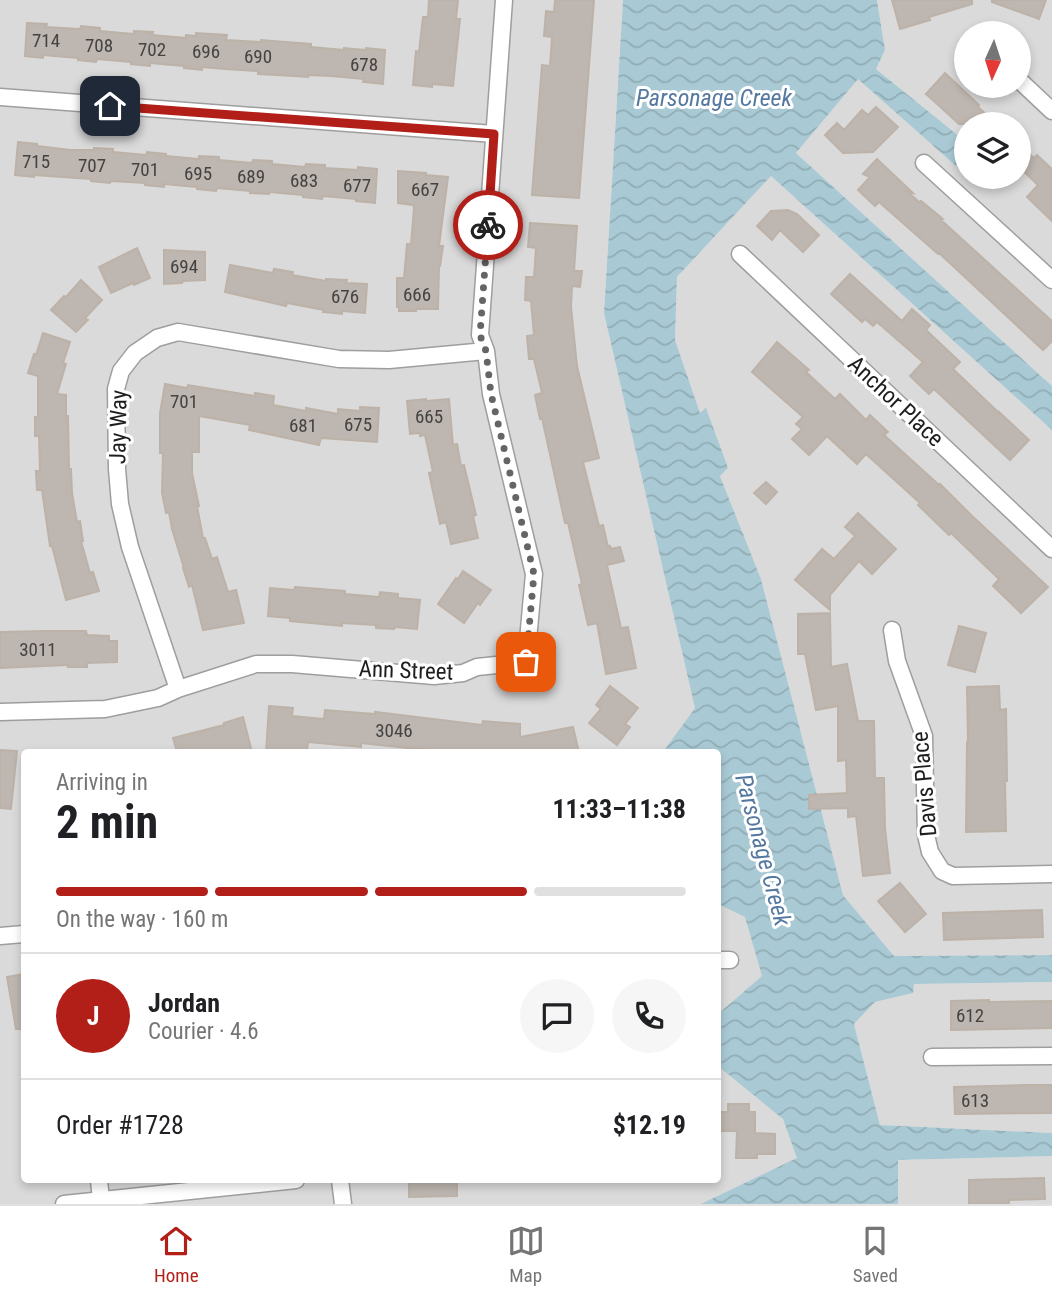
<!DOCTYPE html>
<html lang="en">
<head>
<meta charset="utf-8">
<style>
	body { margin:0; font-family:"Roboto Condensed",sans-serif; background:#f6f6f6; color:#202124; height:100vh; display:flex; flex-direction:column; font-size:26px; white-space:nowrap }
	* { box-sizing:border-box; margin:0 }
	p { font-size:23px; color:#757577 }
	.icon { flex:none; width:38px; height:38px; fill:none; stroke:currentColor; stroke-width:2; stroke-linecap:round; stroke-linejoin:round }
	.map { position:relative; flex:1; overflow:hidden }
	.details { position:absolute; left:21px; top:749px; width:700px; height:434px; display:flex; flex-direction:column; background:#fff; border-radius:7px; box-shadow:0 4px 10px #0003 }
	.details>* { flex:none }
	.needle { width:46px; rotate:183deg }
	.controls { position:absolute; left:954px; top:21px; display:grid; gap:14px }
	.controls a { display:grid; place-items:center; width:77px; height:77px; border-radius:50%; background:#fff; box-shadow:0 4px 10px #0003; font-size:35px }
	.pin { position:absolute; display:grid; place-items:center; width:60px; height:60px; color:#fff; margin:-30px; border-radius:14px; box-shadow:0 4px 10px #0006 }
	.courier { position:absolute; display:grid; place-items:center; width:70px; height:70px; margin:-35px; border:5px solid #b21e18; border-radius:50%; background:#fff; color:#222; box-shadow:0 2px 9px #0007 }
	.overview em { font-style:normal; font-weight:700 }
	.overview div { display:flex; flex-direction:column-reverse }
	.overview { display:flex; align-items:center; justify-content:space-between; height:119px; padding:0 35px }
	h1 { font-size:46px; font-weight:700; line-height:52px }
	.bar { display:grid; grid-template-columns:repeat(4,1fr); gap:10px 7px; align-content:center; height:84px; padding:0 35px }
	.bar i { height:9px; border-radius:5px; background:#e0e0e0 }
	.bar .selected { background:#b21e18 }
	.bar p { grid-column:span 4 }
	.line { display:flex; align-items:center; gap:18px; padding:0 35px; border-top:2px solid #e0e0e0 }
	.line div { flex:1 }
	.round { display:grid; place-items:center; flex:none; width:74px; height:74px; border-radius:37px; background:#f6f6f6 }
	.tabs { display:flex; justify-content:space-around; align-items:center; height:98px; border-top:2px solid #e0e0e0; background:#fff; font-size:19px; color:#757577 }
	.tabs a { display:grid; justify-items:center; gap:4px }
	.tabs .selected { color:#b21e18 }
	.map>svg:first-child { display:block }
	.residential { fill:#dbdada; fill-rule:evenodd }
	.water { fill:url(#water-waves) }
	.building { fill:#bdb6b1; stroke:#bdb2a8; stroke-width:2 }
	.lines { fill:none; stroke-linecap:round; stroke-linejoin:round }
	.street-casing { stroke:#9e9e9e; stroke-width:19 }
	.street { stroke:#fff; stroke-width:16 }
	.done { stroke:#666563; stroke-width:7; stroke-dasharray:0 12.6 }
	.route { stroke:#b21e18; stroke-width:9 }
	.labels { text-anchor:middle; stroke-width:6; stroke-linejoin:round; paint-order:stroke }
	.number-label { font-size:19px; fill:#454342 }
	.street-label { font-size:23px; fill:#1d1d1d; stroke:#fff }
	.water-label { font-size:24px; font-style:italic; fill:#5578a0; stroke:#fff }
</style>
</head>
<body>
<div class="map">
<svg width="1052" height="1204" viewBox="0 0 1052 1204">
	<defs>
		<pattern id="water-waves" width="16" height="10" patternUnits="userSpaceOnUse" patternTransform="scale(1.75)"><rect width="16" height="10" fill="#a9cad5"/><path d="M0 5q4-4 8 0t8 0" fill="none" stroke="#91adb6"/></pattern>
	</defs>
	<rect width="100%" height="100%" fill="#edeae4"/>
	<path class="residential" d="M0 0H623L604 313 707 752H24V1180H718V790L832 1204H0Z
		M877 0H1052V386L796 153 858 78 963 172 965 141 875 68 885 50ZM966 33H1018V86H966ZM966 124H1018V177H966Z
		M771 176 1052 430V955L894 956 843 895 761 579 720 476 705 409 700 413 675 340 677 277Z
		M1052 982V1133L880 1125 854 1024 875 1002 913 993 914 984Z
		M1052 1156V1204H898V1160Z"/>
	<path class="water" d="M623 0H877L885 50 876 69 965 141 964 173 858 79 796 153 1052 386V430L771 176 677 277 675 340 700 413 706 408 728 468 720 476 761 579 843 895 894 956 1052 955V982L914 984 913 993 875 1002 854 1024 880 1125 1052 1133V1156L898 1160V1204H701L797 1158 783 1119 718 1066V1014L762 976 745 917 718 904V752H663L695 708 604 313Z"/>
	<path class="building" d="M429 0H458L456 19H460L453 86 432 84V87L413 85 416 51 419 52 423 17H428Z
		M555 0H594L579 198 532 195 542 65 550 66 552 37 544 36 546 11 554 12Z
		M892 0H972V4L929 17 930 20 900 29Z
		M992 0H1046L1039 19 992 2Z
		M27 23 47 24 46 27 80 29 81 26 100 28V31L134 34V31L153 32 152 35 186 38V35L196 36V33L227 35 226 40 261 42V40L311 44V47L344 50V48L366 50V48L385 50 383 84 363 82 364 79 331 76 308 75V77L277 75 258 74V71L225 69 202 67V70L184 68V66L150 63V66L131 64V62L97 59 96 62 78 60V58L43 55V58L25 56Z
		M945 73 979 105 978 107 997 124H959L926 94Z
		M876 107 898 127 873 152 843 153 825 135 837 123 844 130 862 110 868 115Z
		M18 142 37 144V146L71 150H94V148L113 149V152L146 155 147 152 166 154V156L199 159V156L219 157V160L252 163 253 160 272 161V164L305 167 306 164 325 165V168L358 170V167L377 169 375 203 356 201V199L323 196 322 199 303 197V195L269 192V194L250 193V191L217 188 216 191 197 189V187L164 184V187L145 185V183L111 181 110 183 91 181V179L34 175V177L15 175Z
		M1018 144 1034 158 1037 155 1052 169V221L1027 197 1038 185 1018 166Z
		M877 159 913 193 908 192 919 202 921 201 943 219 941 220 1052 321V341L1043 350 939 253 938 254 879 202 875 206 858 190 870 177 863 174Z
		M398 171 426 173V175L448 177 439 246H443L440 266H439L438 309H416V311H399V307H397V278H404L407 244H411L414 208 413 205 398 203Z
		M788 210 797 214 819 235 803 252 780 230 772 240 757 226 771 211Z
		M530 223 577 226 574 271H582L580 287 572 286 571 307 577 366 599 458 583 462 599 526 603 525 608 547 610 546 611 549 620 547 624 561 607 565 621 628 628 627 636 668 606 674 597 623 588 625 579 585 582 584 568 523H565L542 418 540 419 535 395 542 393 534 359H529L527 336 534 335 531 301 525 300 526 277H534L536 248 528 247Z
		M137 248 150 278 134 285 133 283 111 293 99 267Z
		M164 250 205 252V280L183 281 182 283 164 284Z
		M230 265 273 273 274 269 293 272 292 275 326 281V279L347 280 346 283 367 284 365 313 342 311V314L323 312 324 310 287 303 286 306 225 292Z
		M850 274 902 321 912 309 930 325 926 330 960 362 953 369 999 413V412L1029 440 1010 460 934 389 929 394 910 376 923 362 877 322 873 326 865 319 862 322 831 294Z
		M81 280 102 300 85 318 88 320 76 332 51 310 64 296 66 297Z
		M43 333 70 342 63 363 66 364 57 394 66 395V416H68L69 469H71L72 493 77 522 80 521 83 541H81L90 573 93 572 99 591 66 600 52 546H50L42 490H37L36 471H40L39 436H35V417H38V376L28 373 34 354 36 355Z
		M777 342 809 370 806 372 835 399 840 394 866 420 870 415 888 432 884 435 939 485 940 484 970 514 1048 587 1021 613 993 586 999 579 951 533 949 535 918 505 920 503 866 454 857 464 827 436 809 455 792 439 802 429 796 424 803 417 752 372Z
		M165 384 187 388 188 385 255 396V393L274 396 273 405 306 411V408L338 414V409L360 411V407L379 408 377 442 321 438 319 445 249 430 250 425 199 416V452H192V473L199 506H197L203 538H205L212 559 217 557 228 592 236 590 244 623 203 630 192 585 189 587 183 568H184L172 529 169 512 166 513 162 493 163 453H160V413Z
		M426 399V401L449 399 453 445 457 444 461 466 464 465 476 515 473 516 478 538 451 544 446 522 440 524 429 473 433 472 425 435 420 436V433L410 434 407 401Z
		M766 482 777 492 766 504 754 493Z
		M858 513 896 549 872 574 859 561 830 595V610L795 580 822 549 834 559 855 536 845 527Z
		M463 571 491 590 480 605 478 603 464 623 438 604 456 578 458 579Z
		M295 587 345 591V594L379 597 380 592 398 594V598L420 600 417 629 395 627 394 629 376 628V625L342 623V626L290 621V618L268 616 270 588 294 590Z
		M830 613 831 667 847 664 858 721H874L875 778H884L885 828 890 873 863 876 856 816 848 817V808L809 809V795L847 793 846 760 838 761V706L816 710 805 654H798V614Z
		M959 626 986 633 975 672 948 665Z
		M45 631H86L87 635 109 636V641H117V662L87 663V667H68V665L0 668V632Z
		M610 686 638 708 625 724 630 727 617 745 589 723 601 709 596 705Z
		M999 686 1000 710 1006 709 1007 781H1005L1006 831 966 832 967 742H968L967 687Z
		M269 706 293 708 292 716 324 719 325 710 375 714V712L482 725 483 721 520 724V737L573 727 579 752H426V750L361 743V747L308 742 307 752H266Z
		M243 717 252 752H177L173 738 224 725V723Z
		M0 750 17 751 11 809 0 808Z
		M900 883 926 914 905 932 878 901Z
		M1042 910 1043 937 944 940 943 913Z
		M24 974V1029H16L7 977Z
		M989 1000V1002L1052 1001V1028L951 1030V1001Z
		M1025 1085H1052V1113L955 1114 954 1087Z
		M728 1104H749V1112H755V1133L775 1134V1154H757V1158H736L737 1131H718V1112H728Z
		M1044 1178 1045 1199 1009 1200V1204H969V1180Z
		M409 1180H457V1196L409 1197Z"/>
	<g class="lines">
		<g class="street-casing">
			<path id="street" d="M1018 79 1052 111
				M0 97 494 134
				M924 163 1052 280
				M740 254 1052 549
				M892 630 897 661 924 736 926 835 930 852 942 871 953 876 1052 874
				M178 689 130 547 120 504 117 469 116 389 121 371 135 353 157 338 178 332 339 359 389 360 486 351
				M0 712 105 709 158 698 178 689 256 664H292L434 676 463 673 477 667 526 662 534 574 491 394 486 351 480 335 504 0
				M0 936 24 934
				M718 960H730
				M932 1057 1052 1056
				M99 1180 101 1200
				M340 1180 343 1204
				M64 1204 296 1180"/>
		</g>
		<use href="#street" class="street"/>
	</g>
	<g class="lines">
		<path class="done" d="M488 225 480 335 486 351 491 394 534 574 526 662"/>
		<path class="route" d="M110 106 494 134 488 225"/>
	</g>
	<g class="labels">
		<g class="number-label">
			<text x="46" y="47">714</text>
			<text x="99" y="52">708</text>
			<text x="152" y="56">702</text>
			<text x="206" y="58">696</text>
			<text x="258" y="63">690</text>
			<text x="364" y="71">678</text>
			<text x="36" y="168">715</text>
			<text x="92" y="172">707</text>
			<text x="145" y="176">701</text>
			<text x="198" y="180">695</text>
			<text x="251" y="183">689</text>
			<text x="304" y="187">683</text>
			<text x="357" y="192">677</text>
			<text x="425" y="196">667</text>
			<text x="184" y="273">694</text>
			<text x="417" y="301">666</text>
			<text x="345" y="303">676</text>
			<text x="184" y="408">701</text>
			<text x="429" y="423">665</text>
			<text x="358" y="431">675</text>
			<text x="303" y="432">681</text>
			<text x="38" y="656">3011</text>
			<text x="394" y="737">3046</text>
			<text x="970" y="1022">612</text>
			<text x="975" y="1107">613</text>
		</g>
		<g class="street-label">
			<text transform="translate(896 401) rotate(43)" y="8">Anchor Place</text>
			<text transform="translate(118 427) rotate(-89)" y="8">Jay Way</text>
			<text transform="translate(406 670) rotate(2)" y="8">Ann Street</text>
			<text transform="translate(924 784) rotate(-95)" y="8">Davis Place</text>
		</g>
		<g class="water-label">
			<text x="714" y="106">Parsonage Creek</text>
			<text transform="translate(763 850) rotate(75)" y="8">Parsonage Creek</text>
		</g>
	</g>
</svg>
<div class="controls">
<a><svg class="needle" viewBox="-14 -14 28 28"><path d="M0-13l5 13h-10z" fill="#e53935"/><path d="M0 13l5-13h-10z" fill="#757577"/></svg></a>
<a><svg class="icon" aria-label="layers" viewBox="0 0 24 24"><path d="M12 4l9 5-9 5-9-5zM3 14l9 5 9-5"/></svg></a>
</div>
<div class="pin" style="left:526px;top:662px;background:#ea580c"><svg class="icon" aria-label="bag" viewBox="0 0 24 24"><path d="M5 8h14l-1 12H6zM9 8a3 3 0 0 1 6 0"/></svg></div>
<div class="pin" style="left:110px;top:106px;background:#1f2937"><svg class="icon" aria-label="home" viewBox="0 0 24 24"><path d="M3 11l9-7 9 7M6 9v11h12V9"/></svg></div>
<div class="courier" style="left:488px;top:225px"><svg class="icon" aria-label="bike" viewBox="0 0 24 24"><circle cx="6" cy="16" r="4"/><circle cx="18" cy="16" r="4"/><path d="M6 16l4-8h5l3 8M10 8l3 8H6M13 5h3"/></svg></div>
<section class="details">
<div class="overview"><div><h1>2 min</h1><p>Arriving in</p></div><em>11:33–11:38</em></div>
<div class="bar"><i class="selected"></i><i class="selected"></i><i class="selected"></i><i></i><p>On the way · 160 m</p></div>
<div class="line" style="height:126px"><b class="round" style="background:#b21e18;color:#fff">J</b><div><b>Jordan</b><p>Courier · 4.6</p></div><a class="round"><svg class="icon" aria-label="chat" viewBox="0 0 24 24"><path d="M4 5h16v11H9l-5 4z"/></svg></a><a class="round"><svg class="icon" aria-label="phone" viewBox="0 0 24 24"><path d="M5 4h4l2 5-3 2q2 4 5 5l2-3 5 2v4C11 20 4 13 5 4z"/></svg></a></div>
<div class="line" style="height:91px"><div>Order #1728</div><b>$12.19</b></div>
</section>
</div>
<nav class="tabs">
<a class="selected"><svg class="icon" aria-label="home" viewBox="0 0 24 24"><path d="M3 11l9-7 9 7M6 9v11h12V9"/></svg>Home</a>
<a><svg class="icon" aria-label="map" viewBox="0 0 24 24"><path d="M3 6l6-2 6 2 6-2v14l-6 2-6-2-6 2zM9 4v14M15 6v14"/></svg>Map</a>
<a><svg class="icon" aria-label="saved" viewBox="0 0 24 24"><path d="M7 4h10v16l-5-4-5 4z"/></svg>Saved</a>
</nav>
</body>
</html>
